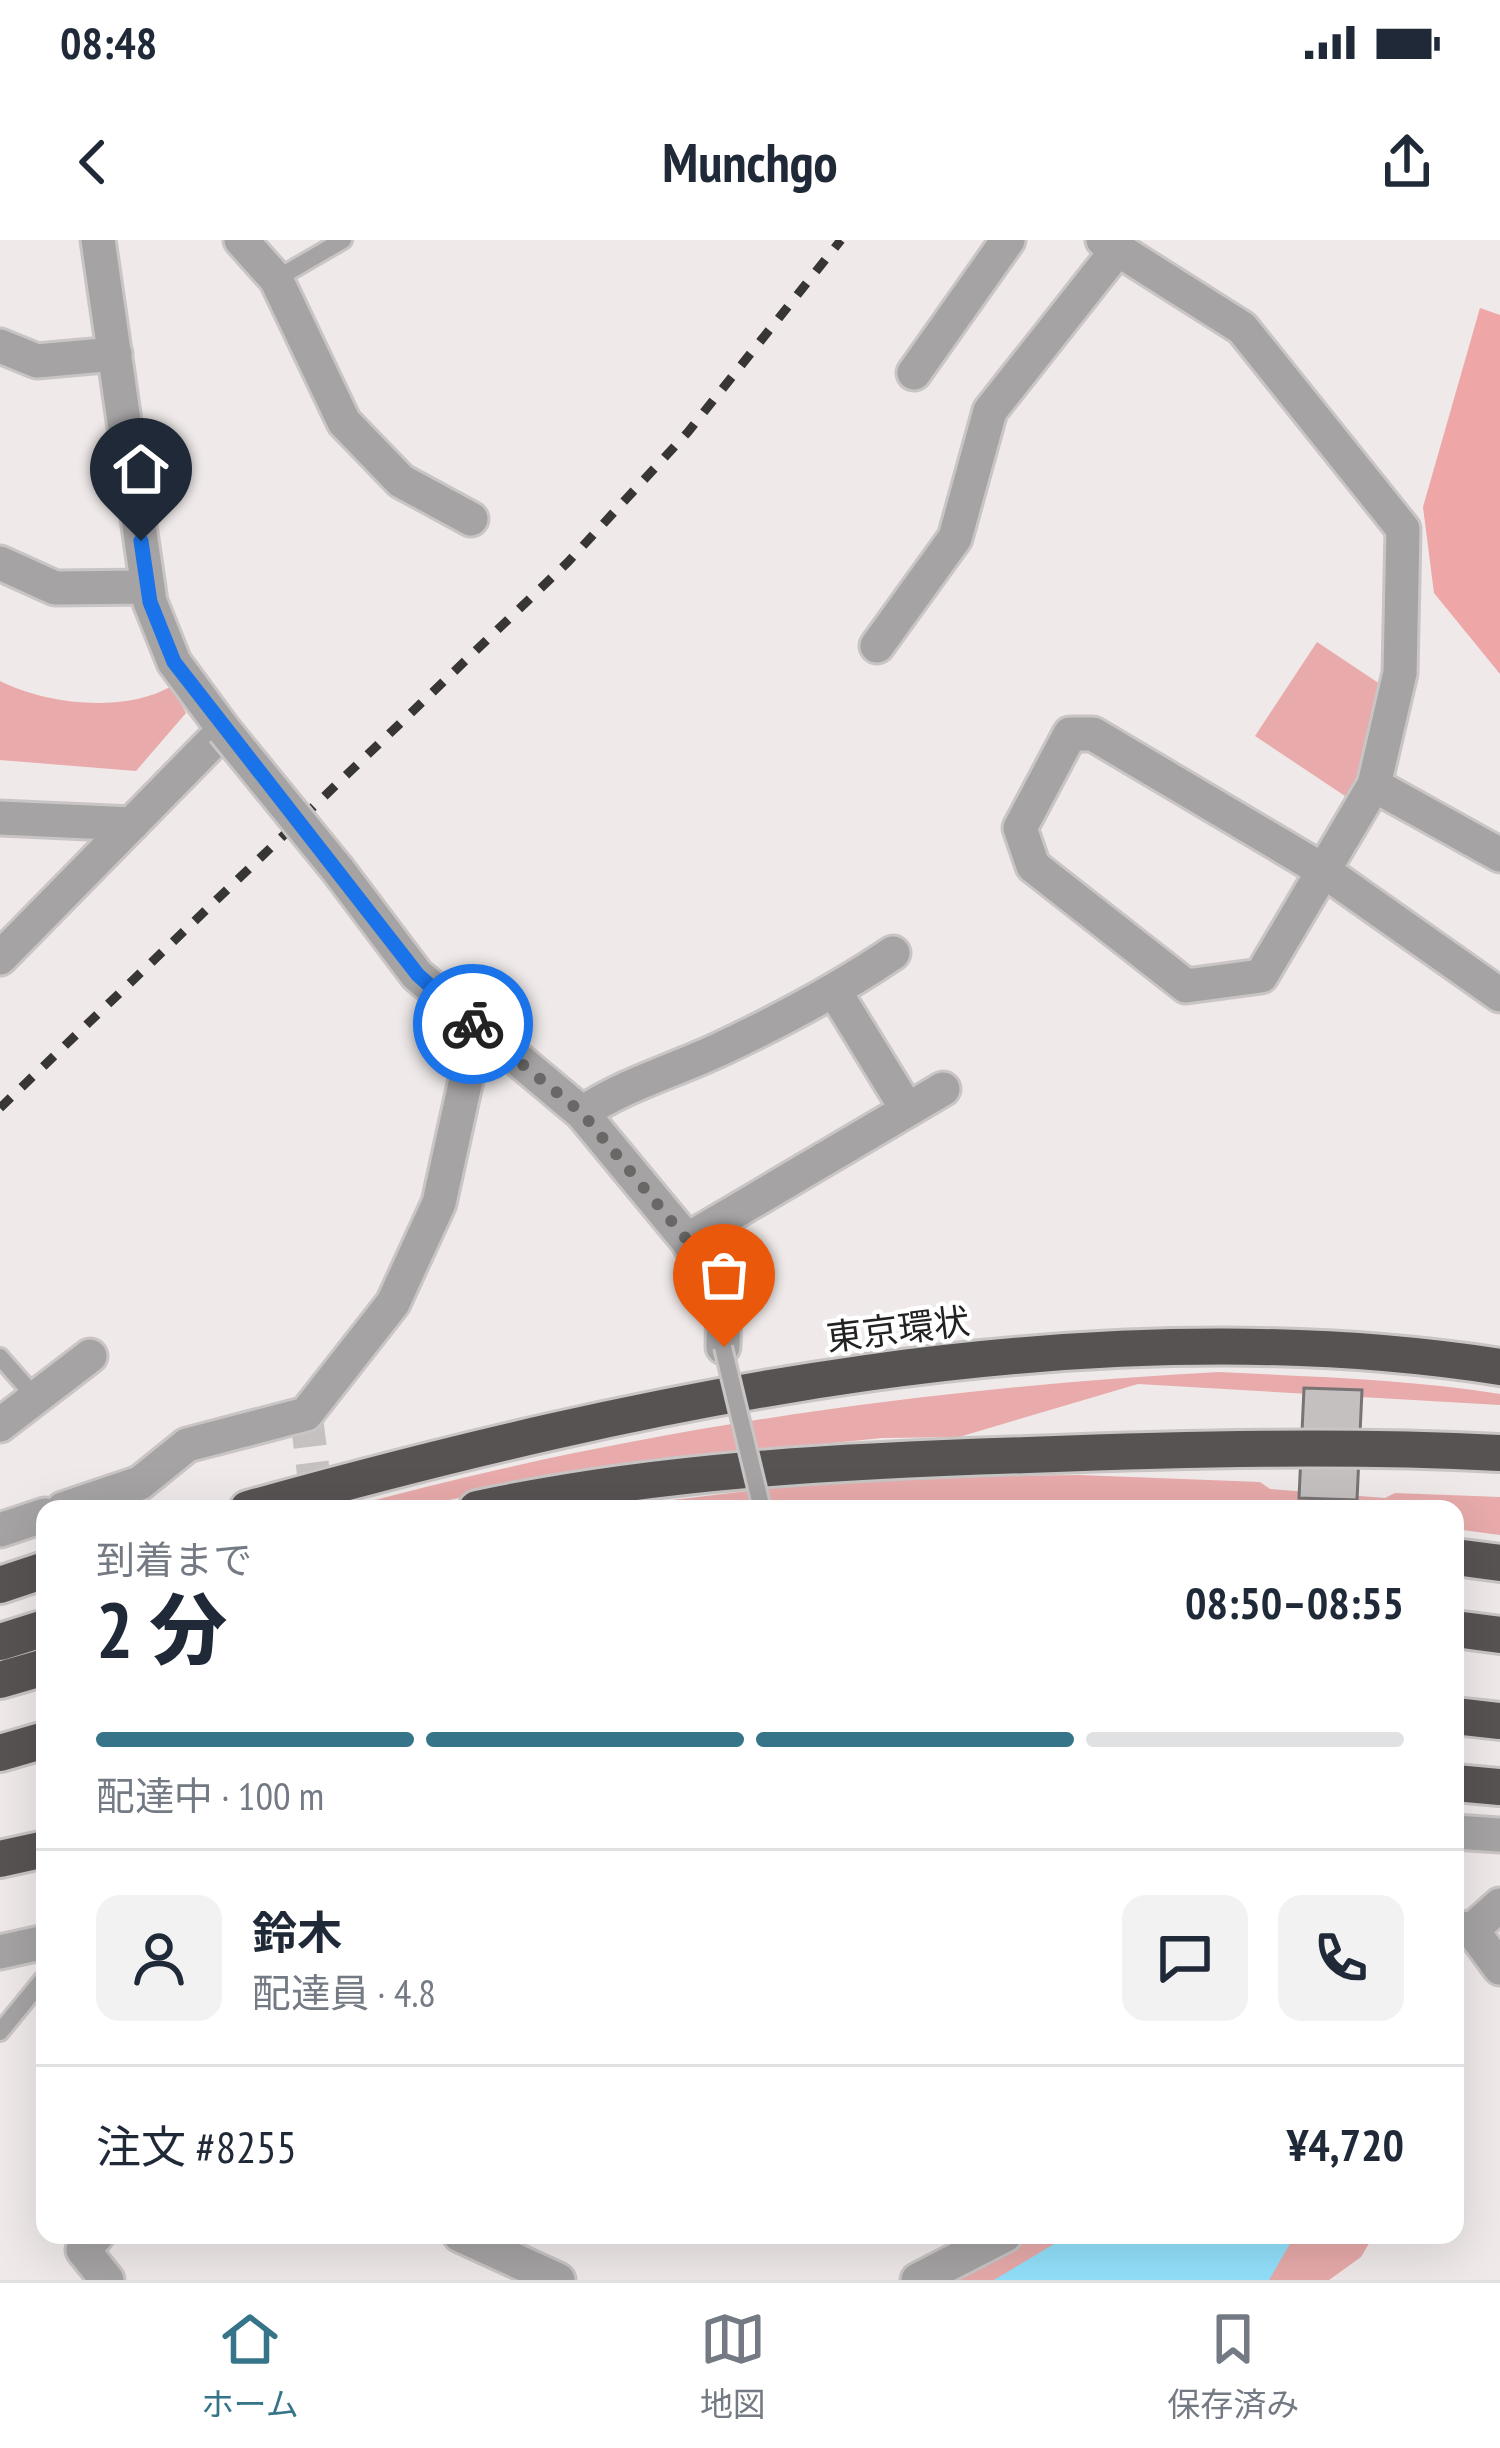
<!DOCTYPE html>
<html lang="ja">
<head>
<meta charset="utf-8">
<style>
	body { margin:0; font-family:"PT Sans Narrow","Noto Sans JP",sans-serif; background:#f2f2f3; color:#1f2937; height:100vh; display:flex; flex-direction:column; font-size:45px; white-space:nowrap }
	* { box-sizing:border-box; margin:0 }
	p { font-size:39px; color:#747a83 }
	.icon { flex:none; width:66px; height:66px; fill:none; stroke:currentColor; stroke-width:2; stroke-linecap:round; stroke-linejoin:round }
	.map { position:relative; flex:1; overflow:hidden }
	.drawer { position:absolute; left:36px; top:1260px; width:1428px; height:744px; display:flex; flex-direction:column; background:#fff; border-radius:24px; box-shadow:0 12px 48px #0002 }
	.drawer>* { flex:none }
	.pin { position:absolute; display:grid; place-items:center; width:102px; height:102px; color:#fff; margin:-123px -51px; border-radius:50% 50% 50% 0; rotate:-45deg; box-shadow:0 0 12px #0007 }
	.pin .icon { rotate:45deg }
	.courier { position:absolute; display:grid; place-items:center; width:120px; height:120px; margin:-60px; border:9px solid #1a73e8; border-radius:50%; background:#fff; color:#222; box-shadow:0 3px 15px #0007 }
	.summary em { font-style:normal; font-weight:800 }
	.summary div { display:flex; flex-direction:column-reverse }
	.summary { display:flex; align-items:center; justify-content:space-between; height:204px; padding:0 60px }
	h1 { font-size:78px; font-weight:800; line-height:90px }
	.bar { display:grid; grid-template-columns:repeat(4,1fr); gap:18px 12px; align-content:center; height:144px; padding:0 60px }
	.bar i { height:15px; border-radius:9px; background:#e0e1e3 }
	.bar .on { background:#357489 }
	.bar p { grid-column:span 4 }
	.line { display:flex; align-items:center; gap:30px; padding:0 60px; border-top:3px solid #e0e1e3 }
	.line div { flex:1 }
	.round { display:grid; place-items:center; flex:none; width:126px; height:126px; border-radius:24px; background:#f2f2f3 }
	.status { display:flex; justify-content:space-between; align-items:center; height:84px; padding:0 60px; background:#fff; direction:ltr }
	.status svg { height:33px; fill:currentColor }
	header { display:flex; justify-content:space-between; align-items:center; height:156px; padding:0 60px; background:#fff; font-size:54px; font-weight:800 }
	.menu { display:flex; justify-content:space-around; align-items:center; height:168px; border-top:3px solid #e0e1e3; background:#fff; font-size:33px; color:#747a83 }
	.menu a { display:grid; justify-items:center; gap:6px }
	.menu .on { color:#357489 }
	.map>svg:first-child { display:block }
	.green { fill:#e8aaaa }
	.forest { fill:#eea6a7 }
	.water { fill:#93e1fc }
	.building { fill:#c5c0c0; stroke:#797474; stroke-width:3 }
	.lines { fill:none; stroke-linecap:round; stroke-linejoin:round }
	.street-tunnel { stroke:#c6c1c1; stroke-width:33; stroke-dasharray:33 16; stroke-linecap:butt }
	.lane-casing { stroke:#cac5c5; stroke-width:22 }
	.street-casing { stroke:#cac5c5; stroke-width:39 }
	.highway-casing { stroke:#cac5c5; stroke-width:42 }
	.lane { stroke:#a5a3a3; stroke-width:16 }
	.street { stroke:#a5a3a3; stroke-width:33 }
	.highway { stroke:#585353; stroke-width:36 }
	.rail { stroke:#383535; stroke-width:9; stroke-dasharray:15 15; stroke-linecap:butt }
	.lane-bridge-casing { stroke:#cac5c5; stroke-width:22; stroke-linecap:butt }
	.street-bridge-casing { stroke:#cac5c5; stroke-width:39; stroke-linecap:butt }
	.lane-bridge { stroke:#a5a3a3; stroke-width:16 }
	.street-bridge { stroke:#a5a3a3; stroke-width:33 }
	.done { stroke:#6a6767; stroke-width:12; stroke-dasharray:0 21.6 }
	.route { stroke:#1a73e8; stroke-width:15 }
	.labels { text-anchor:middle; stroke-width:9; stroke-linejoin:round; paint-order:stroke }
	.street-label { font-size:36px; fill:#232121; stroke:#fff }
</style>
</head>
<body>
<div class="status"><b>08:48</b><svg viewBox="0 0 49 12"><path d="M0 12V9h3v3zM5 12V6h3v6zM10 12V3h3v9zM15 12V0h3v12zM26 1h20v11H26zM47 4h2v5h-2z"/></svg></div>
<header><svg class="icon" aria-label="back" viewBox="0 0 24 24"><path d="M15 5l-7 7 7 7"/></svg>Munchgo<svg class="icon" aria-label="share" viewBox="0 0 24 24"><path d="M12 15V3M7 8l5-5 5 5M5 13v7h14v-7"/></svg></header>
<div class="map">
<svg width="1500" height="2040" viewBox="0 0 1500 2040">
	<rect width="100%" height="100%" fill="#efe9e9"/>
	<path class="green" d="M1317 402 1386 448 1351 560 1255 496Z
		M0 441C47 465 125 473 172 446L186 473 136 531 0 520Z
		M1219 1132C1313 1137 1407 1139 1500 1154V1165L1138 1144 959 1197 882 1198 653 1221 402 1269H342C629 1190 922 1148 1219 1132Z
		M1079 1235 1260 1242 1270 1249 1385 1258 1395 1253 1500 1257V1295L1455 1289V1269H1217L957 1260 598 1269 855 1238Z
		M1024 1995H1374L1361 2017 1329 2040H939Z"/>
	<path class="forest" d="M1480 68 1500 75V434L1434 353 1423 267Z"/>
	<path class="water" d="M1069 1995H1295L1269 2040H994Z"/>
	<path class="building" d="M1304 1148 1362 1150 1357 1260 1299 1258Z"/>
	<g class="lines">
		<path class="street-tunnel" d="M306 1174 318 1269"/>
		<g class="lane-casing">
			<path id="lane" d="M276 39 343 0
				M0 1117 36 1158
				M0 1792 45 1737"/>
		</g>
		<g class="street-casing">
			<path id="street" d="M241 0 276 39 344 182 401 241 471 279
				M1103 0 1242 88 1403 289 1400 433 1374 545 1261 736 1186 746 1033 626 1020 588 1070 494H1093L1324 631 1500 755
				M0 106 37 121 115 114
				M914 133 1008 0
				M0 323 55 348 148 347
				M877 406 955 298 990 171 1118 9
				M1374 545 1500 615
				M0 578 132 584
				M338 630 417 735 582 873 687 1000 724 1059 723 1107
				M0 718 224 490 174 422 150 362 98 0
				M835 752 905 866
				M582 873C624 845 670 832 716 811 778 782 837 751 893 713
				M687 1000 943 849
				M0 1185 90 1116
				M63 1269 140 1243 187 1205 306 1174 393 1063 439 963 477 789
				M0 1290 45 1275
				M1455 1592 1500 1595
				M1455 1687 1472 1690 1500 1665
				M1472 1690 1500 1728
				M0 1712 45 1702
				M97 1995 83 2010 107 2040
				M460 1995 558 2040
				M918 2040 1005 1995"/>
		</g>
		<g class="highway-casing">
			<path id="highway" d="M248 1269C643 1159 1089 1063 1500 1127
				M477 1269C659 1230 842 1221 1028 1215 1186 1209 1342 1205 1500 1213
				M1455 1317 1500 1323
				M0 1345 45 1330
				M1455 1389 1500 1395
				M0 1402 45 1388
				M0 1440 45 1427
				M1455 1476 1500 1481
				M0 1513 45 1500
				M1455 1543 1500 1547
				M0 1619 45 1609"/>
		</g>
		<use href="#lane" class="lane"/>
		<use href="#street" class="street"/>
		<use href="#highway" class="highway"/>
		<path class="rail" d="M0 868 568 322 688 192 841 0"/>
		<g class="lane-bridge-casing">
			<path id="lane-bridge" d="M723 1107 762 1269"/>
		</g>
		<g class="street-bridge-casing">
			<path id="street-bridge" d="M224 490 338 630"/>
		</g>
		<use href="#lane-bridge" class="lane-bridge"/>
		<use href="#street-bridge" class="street-bridge"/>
	</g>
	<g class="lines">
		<path class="done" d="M473 784 582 873 687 1000 724 1060V1107"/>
		<path class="route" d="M141 301 150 362 174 422 418 735 473 784"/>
	</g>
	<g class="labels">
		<g class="street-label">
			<text transform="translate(898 1089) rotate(-7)" y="13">東京環状</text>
		</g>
	</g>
</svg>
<div class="pin" style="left:724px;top:1107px;background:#ea580c"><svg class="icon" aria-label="bag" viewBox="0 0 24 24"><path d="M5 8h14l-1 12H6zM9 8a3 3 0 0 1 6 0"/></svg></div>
<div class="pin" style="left:141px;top:301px;background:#1f2937"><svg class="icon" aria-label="home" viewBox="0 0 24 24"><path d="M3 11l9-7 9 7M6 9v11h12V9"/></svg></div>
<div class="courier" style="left:473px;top:784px"><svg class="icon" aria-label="bike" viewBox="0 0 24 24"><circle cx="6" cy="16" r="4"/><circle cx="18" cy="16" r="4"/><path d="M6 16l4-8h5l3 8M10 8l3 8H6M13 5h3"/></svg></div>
<section class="drawer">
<div class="summary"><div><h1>2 分</h1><p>到着まで</p></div><em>08:50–08:55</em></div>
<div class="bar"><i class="on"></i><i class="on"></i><i class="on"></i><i></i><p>配達中 · 100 m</p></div>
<div class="line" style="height:216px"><a class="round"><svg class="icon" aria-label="person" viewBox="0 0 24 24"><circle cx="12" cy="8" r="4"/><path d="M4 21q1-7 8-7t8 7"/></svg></a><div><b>鈴木</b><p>配達員 · 4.8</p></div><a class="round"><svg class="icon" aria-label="chat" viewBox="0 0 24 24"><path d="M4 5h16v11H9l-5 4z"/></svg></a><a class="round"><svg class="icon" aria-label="phone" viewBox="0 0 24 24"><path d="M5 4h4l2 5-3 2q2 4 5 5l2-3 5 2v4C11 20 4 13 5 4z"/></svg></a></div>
<div class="line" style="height:156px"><div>注文 #8255</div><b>¥4,720</b></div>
</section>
</div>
<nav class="menu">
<a class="on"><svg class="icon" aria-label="home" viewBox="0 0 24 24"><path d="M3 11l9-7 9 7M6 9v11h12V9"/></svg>ホーム</a>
<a><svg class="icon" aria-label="map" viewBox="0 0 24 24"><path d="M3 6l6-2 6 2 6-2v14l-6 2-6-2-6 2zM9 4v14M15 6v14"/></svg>地図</a>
<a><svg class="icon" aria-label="saved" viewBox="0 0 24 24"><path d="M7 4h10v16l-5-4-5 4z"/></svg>保存済み</a>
</nav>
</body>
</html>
